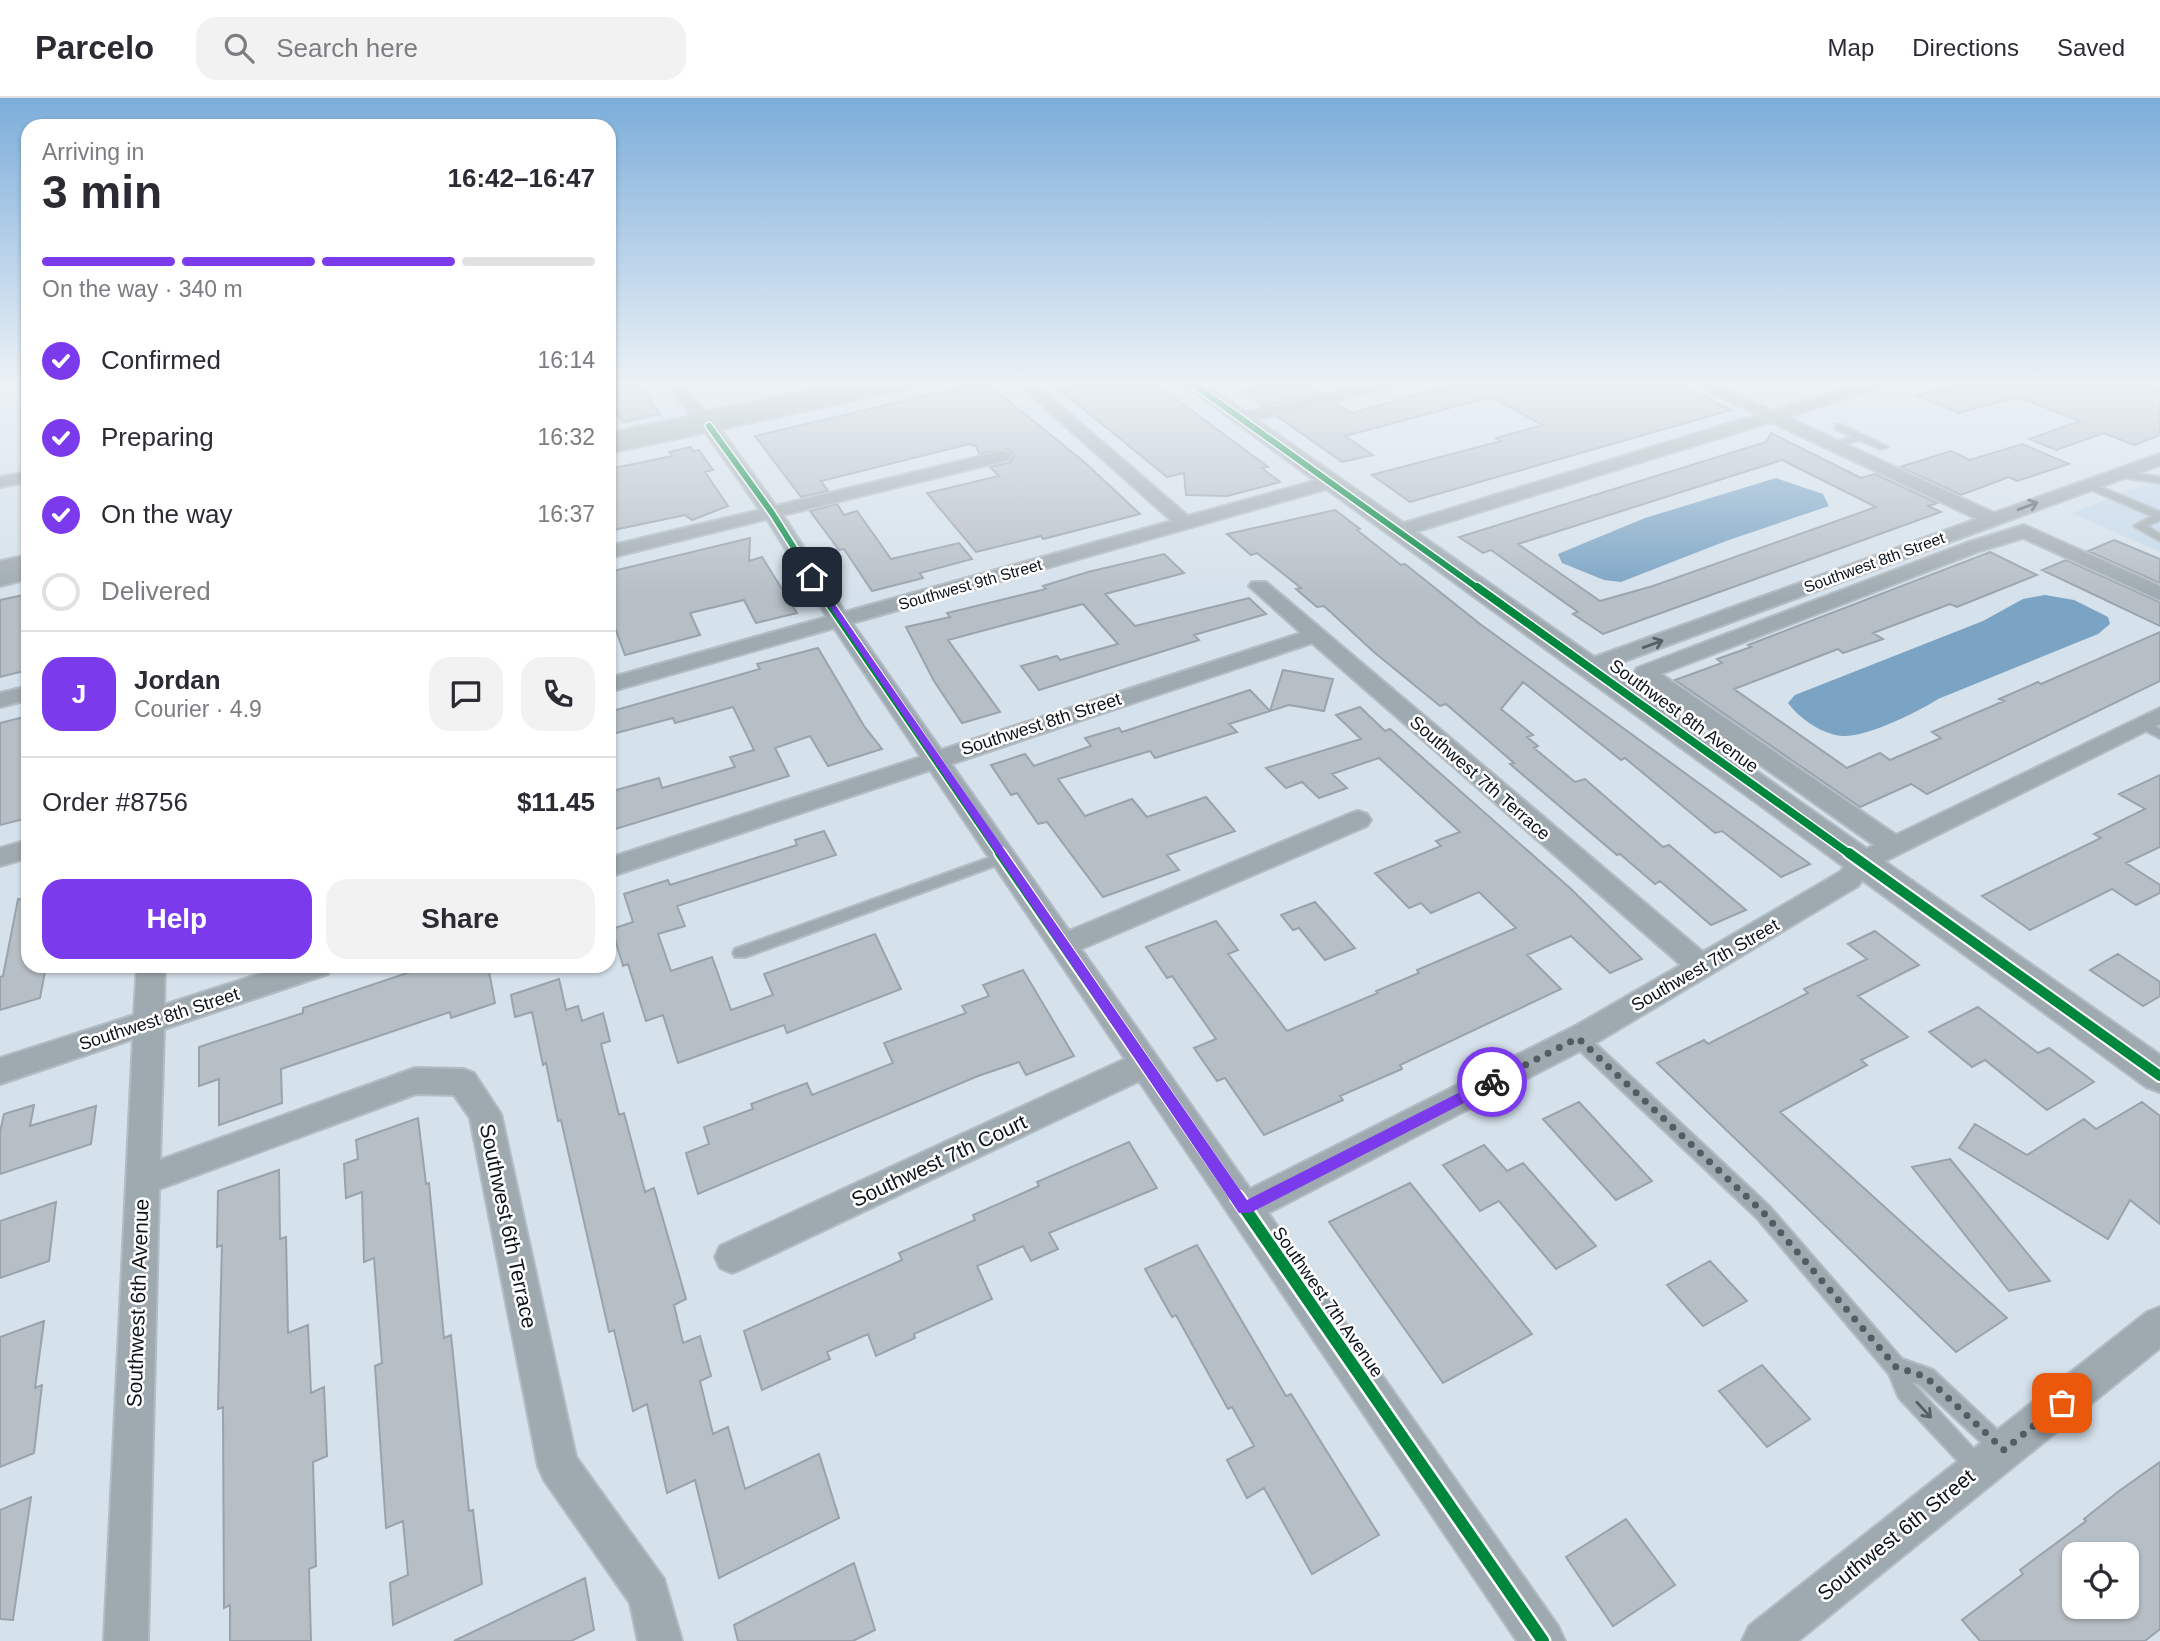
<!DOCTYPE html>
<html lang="en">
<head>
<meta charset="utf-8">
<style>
	body { margin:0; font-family:Helvetica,sans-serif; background:#f2f2f3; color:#2b2b33; height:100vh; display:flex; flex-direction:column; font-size:26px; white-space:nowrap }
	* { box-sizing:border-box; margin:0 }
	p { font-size:23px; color:#7c7c81 }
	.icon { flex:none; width:38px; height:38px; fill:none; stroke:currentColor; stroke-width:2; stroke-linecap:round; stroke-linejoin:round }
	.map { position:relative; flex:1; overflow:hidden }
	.panel { position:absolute; left:21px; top:21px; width:595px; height:854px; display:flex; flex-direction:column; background:#fff; border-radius:21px; box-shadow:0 2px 5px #0004 }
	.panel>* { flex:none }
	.buttons { position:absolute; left:2062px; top:1444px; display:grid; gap:14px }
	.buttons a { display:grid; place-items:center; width:77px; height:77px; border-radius:14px; background:#fff; box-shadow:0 2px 5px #0004; font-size:35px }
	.pin { position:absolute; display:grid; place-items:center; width:60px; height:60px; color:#fff; margin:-30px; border-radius:14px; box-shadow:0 4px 10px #0006 }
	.courier { position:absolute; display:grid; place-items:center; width:70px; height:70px; margin:-35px; border:5px solid #7c3aed; border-radius:50%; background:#fff; color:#222; box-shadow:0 2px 9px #0007 }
	.headline em { font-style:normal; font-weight:700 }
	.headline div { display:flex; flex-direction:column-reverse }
	.headline { display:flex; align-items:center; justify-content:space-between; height:119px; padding:0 21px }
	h1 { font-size:46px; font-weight:700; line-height:52px }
	.bar { display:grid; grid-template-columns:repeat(4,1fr); gap:10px 7px; align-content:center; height:84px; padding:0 21px }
	.bar i { height:9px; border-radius:5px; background:#e1e1e2 }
	.bar .selected { background:#7c3aed }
	.bar p { grid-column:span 4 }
	.line { display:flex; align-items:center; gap:18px; padding:0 21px; border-top:2px solid #e1e1e2 }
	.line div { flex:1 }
	.round { display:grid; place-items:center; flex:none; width:74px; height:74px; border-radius:21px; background:#f2f2f3 }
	ol { padding:0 21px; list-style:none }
	li { display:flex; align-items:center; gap:21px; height:77px }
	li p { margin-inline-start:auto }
	li .icon { padding:7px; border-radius:50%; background:#7c3aed; color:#fff; stroke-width:4 }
	li:last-child { color:#7c7c81 }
	li i { width:38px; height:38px; border:4px solid #e1e1e2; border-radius:50% }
	.primary-button { display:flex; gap:14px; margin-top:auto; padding:14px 21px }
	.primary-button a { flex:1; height:80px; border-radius:21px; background:#7c3aed; color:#fff; font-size:28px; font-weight:700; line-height:80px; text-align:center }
	.primary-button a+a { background:#f2f2f3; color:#2b2b33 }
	header { display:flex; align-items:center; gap:42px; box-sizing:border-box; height:98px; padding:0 35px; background:#fff; border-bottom:2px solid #e1e1e2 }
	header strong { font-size:33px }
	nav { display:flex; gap:38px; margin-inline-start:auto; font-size:24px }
	.search { width:490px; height:63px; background:#f2f2f3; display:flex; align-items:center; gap:18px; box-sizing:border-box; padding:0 24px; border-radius:21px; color:#7c7c81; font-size:26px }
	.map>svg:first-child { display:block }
	.built { fill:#c5d9ea }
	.water { fill:#7aa3c4 }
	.building { fill:#b6bfc6; stroke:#9aa3ab; stroke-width:2; fill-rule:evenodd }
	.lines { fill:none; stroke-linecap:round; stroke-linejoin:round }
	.service-casing { stroke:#b3bcc4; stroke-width:4 }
	.minor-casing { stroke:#b3bcc4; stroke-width:4 }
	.tertiary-casing { stroke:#b3bcc4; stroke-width:4 }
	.service { fill:#9faab0; fill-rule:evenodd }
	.minor { fill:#9faab0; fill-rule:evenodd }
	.tertiary { fill:#9faab0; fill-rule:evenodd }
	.cycleway-far3-casing { stroke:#fff; stroke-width:9 }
	.cycleway-far2-casing { stroke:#fff; stroke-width:11 }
	.cycleway-far1-casing { stroke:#fff; stroke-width:14 }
	.cycleway-casing { stroke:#fff; stroke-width:17 }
	.cycleway-far3 { stroke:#00873e; stroke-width:6 }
	.cycleway-far2 { stroke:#00873e; stroke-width:8 }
	.cycleway-far1 { stroke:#00873e; stroke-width:10 }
	.cycleway { stroke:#00873e; stroke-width:12 }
	.oneway { stroke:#565f65 }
	.route { fill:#7c3aed }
	.done { stroke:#535c63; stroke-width:7; stroke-dasharray:0 12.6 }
	.labels { text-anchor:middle; stroke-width:5; stroke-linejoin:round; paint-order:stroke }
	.far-street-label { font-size:16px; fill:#0d141a; stroke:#fff }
	.street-label { font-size:18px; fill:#0d141a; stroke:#fff }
	.near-street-label { font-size:21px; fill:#0d141a; stroke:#fff }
</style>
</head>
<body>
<header>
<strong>Parcelo</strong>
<div class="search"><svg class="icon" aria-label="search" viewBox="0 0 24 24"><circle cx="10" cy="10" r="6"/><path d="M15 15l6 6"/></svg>Search here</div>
<nav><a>Map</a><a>Directions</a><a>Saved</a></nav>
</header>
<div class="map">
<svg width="2160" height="1543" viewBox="0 0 2160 1543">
	<rect width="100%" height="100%" fill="#d5e1eb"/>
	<path class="built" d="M2160 381V454L2072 415Z"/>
	<path class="water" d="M1776 380 1823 396 1829 408 1726 443 1621 484 1604 482 1562 465 1558 456 1645 420Z
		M2045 497 2074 502 2108 519 2110 526 2098 536 1938 601C1918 614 1865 640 1842 638 1822 636 1800 621 1788 605L1795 597 1983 523 2023 501Z"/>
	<path class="building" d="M609 284H633L640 288 660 316 623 324 619 317 609 319Z
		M985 284 1082 362 1140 416 1043 441 1041 438 976 454 927 395 999 378 990 369 1010 364 1014 358 1008 351 979 356 976 348 969 346 821 383 828 393 801 399 755 338Z
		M1095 284H1104L1112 289 1153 284 1268 369 1262 370 1280 384 1227 398 1186 397 1184 375 1167 379 1059 291Z
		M1280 284H1302L1318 295 1263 308 1242 293Z
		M1463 284H1675L1731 312 1410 404 1372 377 1501 343 1496 340 1543 327 1491 299 1345 338 1373 357 1342 364 1278 319 1335 305 1351 315Z
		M1979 284H2160V337L2134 347 2104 335 2056 352 2029 341 2080 323 2017 299 1959 315 1916 297Z
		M1771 335 1861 380 1875 376 1937 405 1928 408 1941 414 1603 536 1573 516 1578 514 1491 452 1483 455 1459 439 1766 344ZM1782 362 1876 409 1653 488 1600 503 1518 446Z
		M2022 346 2069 366 2017 383 2009 379 1961 397 1900 369 1951 353 1970 362Z
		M691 349 693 353 699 352 713 372 705 374 728 408 692 422 685 417 609 433V371L672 358 669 354Z
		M837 406 844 417 857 413 891 461 959 445 972 461 920 475 923 480 872 493 844 451 839 452 810 413Z
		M1335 412 1360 431 1357 432 1401 467 1405 466 1480 526 1810 766 1781 779 1722 733 1715 735 1625 660 1621 662 1523 584 1501 611 1533 637 1527 639 1538 648 1534 650 1575 684 1585 681 1663 749 1669 747 1746 812 1711 827 1660 783 1655 786 1620 756 1617 757 1510 666 1514 665 1446 606 1440 608 1375 555 1324 508 1317 509 1296 491 1301 490 1257 455 1251 457 1227 436Z
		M750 440 749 463 762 459 797 515 756 525 744 502 690 515 700 537 625 557 609 513V474Z
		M2114 442 2160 461V485L2088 453Z
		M1990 454 2037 477 1957 509 1950 506 1873 535 1883 541 1843 555 1838 551 1734 591 1847 670 1880 655 1890 662 1941 640 1932 634 2004 603 1999 601 2038 584 2041 586 2160 534V583L1927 696 1911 686 1860 709 1675 582 1722 565 1717 561 1751 549 1748 547Z
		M1164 456 1184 475 1105 496 1135 528 1249 500 1266 516 1194 537 1199 542 1039 592 1021 568 1057 558 1060 562 1118 546 1083 506 948 542 1000 614 962 625 934 583 906 529 950 519 947 515 1046 491 1043 488 1088 474Z
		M2066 462 2160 504V528L2042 472Z
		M28 496V572L0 579V502Z
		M818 550 864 628 882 651 828 668 810 638 775 650 789 678 609 733V694L659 680 662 690 735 669 730 659 754 652 733 609 675 625 673 620 609 637V614L760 571 757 566Z
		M1283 572 1333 581 1324 613 1289 607 1270 613Z
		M1250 592 1270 613 1229 626 1237 634 1155 660 1150 653 1058 681 1085 718 1132 701 1147 719 1206 699 1235 733 1167 757 1179 772 1103 799 1047 724 1038 726 1017 695 1011 697 991 667 1025 656 1034 668 1091 648 1085 640 1119 630 1122 634Z
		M1360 609 1385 633 1390 631 1571 791 1642 861 1610 875 1571 838 1527 857 1561 891 1400 967 1402 971 1340 998 1343 1002 1264 1037 1225 980 1217 983 1194 950 1216 941 1172 878 1167 880 1146 849 1216 823 1238 852 1228 856 1287 933 1378 895 1376 893 1419 875 1417 872 1516 830 1479 794 1431 815 1421 805 1409 810 1375 775 1441 748 1436 743 1460 734 1379 660 1332 676 1347 690 1319 700 1302 684 1286 690 1266 670 1361 641 1336 617Z
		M28 618V720L0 727V625Z
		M2160 677V749L2126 765 2160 787V795L2136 807 2112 791 2030 832 1982 798 2101 740 2094 736 2145 711 2119 696Z
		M824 733 836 757 677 808 685 828 658 836 671 873 712 859 731 912 773 897 764 876 875 836 901 891 787 935 784 927 678 965 663 917 646 923 628 866 623 868 612 831 633 824 624 796 668 782 670 787 797 747 795 742Z
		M18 801 28 802V868H46L40 900 0 912V879L3 878Z
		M1315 804 1355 850 1325 862 1299 830 1293 832 1281 817Z
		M1875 833 1919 867 1858 898 1908 939 1861 962 1867 967 1780 1014 2007 1220 1956 1254 1657 965 1704 942 1708 946 1808 895 1804 891 1867 861 1848 846Z
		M2118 856 2160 884V898L2143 908 2090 872Z
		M428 868H488L495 905 451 920 450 914 281 971 282 1005 219 1027V981L199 988V949L303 915V910Z
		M1023 872 1074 958 1026 977 1019 964 978 978 698 1096 686 1055 709 1046 704 1029 753 1011 751 1006 807 985 812 997 893 965 884 945 966 915 962 908 989 898 983 887Z
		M559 881 566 912 578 908 582 923 603 915 610 943 601 946 619 1017 624 1015 645 1094 654 1090 686 1201 674 1207 683 1245 700 1238 711 1278 700 1283 713 1336 728 1329 745 1391 819 1356 839 1420 719 1480 695 1382 667 1395 647 1306 633 1313 614 1232 609 1234 561 1022 558 1023 546 965 543 967 532 914 515 919 511 897Z
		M1978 909 2038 955 2049 950 2094 984 2047 1012 1985 962 1972 969 1929 934Z
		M1579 1004 1652 1083 1616 1102 1543 1021Z
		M2142 1004 2160 1018V1126L2130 1102 2108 1141 1959 1050 1975 1026 2027 1057 2084 1021 2096 1031Z
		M34 1007 30 1028 96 1008 91 1046 0 1076V1034L4 1016Z
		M418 1020 426 1086 429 1085 444 1240 451 1237 469 1413 473 1412 482 1486 393 1527 390 1485 408 1477 403 1423 386 1430 375 1268 382 1265 374 1160 364 1164 362 1094 346 1100 344 1066 358 1061 356 1042Z
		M1129 1044 1157 1090 1049 1135 1058 1151 1031 1163 1023 1148 977 1168 992 1201 914 1236 915 1240 876 1258 868 1236 827 1254 830 1261 762 1292 744 1233 902 1162 899 1155 975 1122 973 1117 1039 1088 1037 1084Z
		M1484 1047 1507 1073 1523 1065 1596 1148 1556 1171 1499 1103 1480 1113 1443 1067Z
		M1950 1061 2050 1183 2009 1193 1912 1069Z
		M279 1072 280 1141 286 1139 288 1235 308 1227 311 1295 324 1289 327 1358 313 1364 316 1468 309 1471 311 1543H230V1507L224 1510 223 1309 218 1311 222 1147 217 1149 218 1093Z
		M1410 1085 1532 1236 1443 1285 1329 1124Z
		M56 1104 49 1163 0 1180V1123Z
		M1197 1147 1286 1298 1291 1296 1379 1437 1312 1476 1264 1390 1247 1400 1227 1362 1254 1348 1232 1309 1228 1311 1176 1217 1172 1219 1145 1171Z
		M1710 1163 1747 1203 1703 1228 1667 1187Z
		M44 1223 35 1290 42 1287 34 1355 0 1369V1239Z
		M1762 1267 1810 1321 1767 1349 1719 1293Z
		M2160 1364V1531L2145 1543H1980L1962 1522 2023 1476 2020 1472 2086 1423 2084 1421 2119 1393ZM2074 1456H2126V1508H2074Z
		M31 1399 13 1522 0 1521V1412Z
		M1626 1421 1675 1487 1613 1528 1566 1459Z
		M854 1465 875 1532 853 1543H738L734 1527Z
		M585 1480 594 1532 571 1543H454Z"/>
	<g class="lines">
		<g class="service-casing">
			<path id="service" d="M1331 284H1341L1356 294 1349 296Z
				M1836 327H1842L1888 349 1880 351 1860 342 1831 349V345L1853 339 1836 331Z
				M2117 373 2160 379V385L2114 378V374Z
				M2085 385H2091L2160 414V422L2147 428 2160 436V443L2134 428 2152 418 2085 389Z
				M2142 622 2160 631V640L2138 629 2136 626Z
				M1003 755 1010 760 1008 763 745 859H735L733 855 735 851Z
				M1578 934 1584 935 1769 1108 1902 1261 1933 1272 2010 1344 2013 1351 2010 1358 2003 1361 1996 1358 1920 1287 1912 1284 1986 1364 1990 1371 1986 1378 1979 1382 1972 1378 1899 1300 1889 1276 1757 1120 1572 945 1570 940 1572 935Z"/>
		</g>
		<g class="minor-casing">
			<path id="minor" d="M665 284H681L705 314 849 284H878L870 289 710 323 715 324 776 408 1002 353 1008 354 1011 358 1008 362 783 417 845 514 1172 423 1016 284H1033L1188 418 1325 380H1337L1340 384 1337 388 852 525 941 652 1301 535 1249 488 1252 484H1266L1703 854 1840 774 1853 758 1874 747 1637 580 1634 575 1637 570 1966 445 2024 427 2160 488V502L2023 440 1980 453 1661 576 1896 737 2160 610V626L1871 770 1858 788 1599 943 1268 1115 1558 1528 1565 1543H1517L1139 983 744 1170 732 1175 720 1170 715 1159 720 1148 1125 961 930 672 609 779V760L921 659 834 530 609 594V580L827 519 767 421 609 460V448L760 412 701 328 703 325 609 345V335L691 318ZM1312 545 1681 867 1577 927 1250 1091 1081 851 1367 728 1371 722 1367 716 1358 713 1349 716 1069 833 951 666Z
				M1374 284H1401L1399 287 1243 325 1235 320 1237 317Z
				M1691 284H1711L1773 313 1867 284H1891L1889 287 1787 319 1994 415 2160 356V367L1589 576 1581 574 1578 569 1581 564 1977 421 1771 324 1405 437H1391L1389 433 1391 429 1757 317Z
				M28 374V384L0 389V379Z
				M28 457V469L0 475V463Z
				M28 588V602L0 609V595Z
				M28 742V760L0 768V750Z
				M137 868H165L164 907 284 868H332L328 876 164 931 160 1062 415 970 463 971 474 975 501 1016 576 1359 664 1481 682 1543H638L630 1505 544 1382 538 1368 470 1020 454 997 416 996 159 1091 148 1543H104L133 941 0 986V960L134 917Z
				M2160 1209V1250L1798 1543H1742L1749 1528 2147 1214Z"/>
		</g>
		<g class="tertiary-casing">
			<path id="tertiary" d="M886 284H923L913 290 609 355V343Z
				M1180 284H1203L2160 957V994L2146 989Z
				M28 466V481L0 488V472Z"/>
		</g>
		<use href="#service" class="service"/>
		<use href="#minor" class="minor"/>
		<use href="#tertiary" class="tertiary"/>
		<g class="cycleway-far3-casing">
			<path id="cycleway-far3" d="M1190 284 1479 491
				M709 328 772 415 820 491"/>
		</g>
		<g class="cycleway-far2-casing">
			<path id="cycleway-far2" d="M818 489 1001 757
				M1477 489 1851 757"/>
		</g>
		<g class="cycleway-far1-casing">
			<path id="cycleway-far1" d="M1000 755 1238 1101
				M1849 755 2160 978"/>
		</g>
		<g class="cycleway-casing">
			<path id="cycleway" d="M1237 1099 1543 1543"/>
		</g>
		<use href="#cycleway-far3" class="cycleway-far3"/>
		<use href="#cycleway-far2" class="cycleway-far2"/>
		<use href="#cycleway-far1" class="cycleway-far1"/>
		<use href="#cycleway" class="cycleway"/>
	</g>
	<defs><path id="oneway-shaft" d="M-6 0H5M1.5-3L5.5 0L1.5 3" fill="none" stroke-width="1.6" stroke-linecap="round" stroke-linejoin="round" transform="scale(1.75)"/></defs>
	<g class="oneway">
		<use href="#oneway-shaft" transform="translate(2028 408) rotate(-20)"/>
		<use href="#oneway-shaft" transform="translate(1653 546) rotate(-20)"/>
		<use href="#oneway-shaft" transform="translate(1924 1312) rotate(47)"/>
	</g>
	<linearGradient id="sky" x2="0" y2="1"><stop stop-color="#7cadda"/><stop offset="0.57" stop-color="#ecf2f6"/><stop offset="1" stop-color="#ecf2f6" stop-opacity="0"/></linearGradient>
	<rect width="2160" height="500" fill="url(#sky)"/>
	<path class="route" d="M809 478H815L1247 1102 1488 980H1497V988L1250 1115H1239Z"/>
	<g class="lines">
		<path class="done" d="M1492 984 1578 940 1763 1114 1896 1269 1926 1279 2004 1352 2062 1305"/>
	</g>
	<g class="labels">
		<g class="far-street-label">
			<text transform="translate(1874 464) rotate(-20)" y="6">Southwest 8th Street</text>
			<text transform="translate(970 486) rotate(-16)" y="6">Southwest 9th Street</text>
		</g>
		<g class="street-label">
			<text transform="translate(1684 618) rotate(36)" y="6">Southwest 8th Avenue</text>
			<text transform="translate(1041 626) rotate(-18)" y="6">Southwest 8th Street</text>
			<text transform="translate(1480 680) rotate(41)" y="6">Southwest 7th Terrace</text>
			<text transform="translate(1705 867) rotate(-30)" y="6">Southwest 7th Street</text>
			<text transform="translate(159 921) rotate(-18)" y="6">Southwest 8th Street</text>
			<text transform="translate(1328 1204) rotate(55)" y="6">Southwest 7th Avenue</text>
		</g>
		<g class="near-street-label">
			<text transform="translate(939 1063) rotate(-25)" y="7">Southwest 7th Court</text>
			<text transform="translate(508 1128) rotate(78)" y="7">Southwest 6th Terrace</text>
			<text transform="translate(138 1205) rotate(-88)" y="7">Southwest 6th Avenue</text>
			<text transform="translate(1896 1437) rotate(-39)" y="7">Southwest 6th Street</text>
		</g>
	</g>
</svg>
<div class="buttons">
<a><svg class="icon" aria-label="locate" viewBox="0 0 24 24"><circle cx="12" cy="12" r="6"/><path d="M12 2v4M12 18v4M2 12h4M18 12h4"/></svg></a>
</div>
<div class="pin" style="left:2062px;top:1305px;background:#ea580c"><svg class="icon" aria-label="bag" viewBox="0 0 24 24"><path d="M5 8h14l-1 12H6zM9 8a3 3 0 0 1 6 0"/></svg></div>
<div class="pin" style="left:812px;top:479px;background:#1f2937"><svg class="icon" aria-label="home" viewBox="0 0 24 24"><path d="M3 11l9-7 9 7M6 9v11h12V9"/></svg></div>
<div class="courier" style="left:1492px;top:984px"><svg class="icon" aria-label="bike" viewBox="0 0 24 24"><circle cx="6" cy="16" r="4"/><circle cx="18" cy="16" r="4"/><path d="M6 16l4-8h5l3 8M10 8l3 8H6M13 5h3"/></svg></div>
<section class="panel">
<div class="headline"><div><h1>3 min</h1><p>Arriving in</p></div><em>16:42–16:47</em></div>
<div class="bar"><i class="selected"></i><i class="selected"></i><i class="selected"></i><i></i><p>On the way · 340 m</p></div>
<ol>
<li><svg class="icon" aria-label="check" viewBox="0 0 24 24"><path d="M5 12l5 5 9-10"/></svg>Confirmed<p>16:14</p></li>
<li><svg class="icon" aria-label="check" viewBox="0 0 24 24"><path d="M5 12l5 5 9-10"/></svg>Preparing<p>16:32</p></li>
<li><svg class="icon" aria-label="check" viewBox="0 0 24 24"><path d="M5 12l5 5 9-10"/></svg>On the way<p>16:37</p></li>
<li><i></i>Delivered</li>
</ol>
<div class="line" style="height:126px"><b class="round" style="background:#7c3aed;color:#fff">J</b><div><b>Jordan</b><p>Courier · 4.9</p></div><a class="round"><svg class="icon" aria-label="chat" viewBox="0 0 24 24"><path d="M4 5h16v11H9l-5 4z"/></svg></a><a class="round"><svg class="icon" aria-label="phone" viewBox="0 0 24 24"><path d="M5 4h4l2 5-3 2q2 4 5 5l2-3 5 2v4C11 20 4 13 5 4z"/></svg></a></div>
<div class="line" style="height:91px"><div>Order #8756</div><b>$11.45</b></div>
<div class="primary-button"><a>Help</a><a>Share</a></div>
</section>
</div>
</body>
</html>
